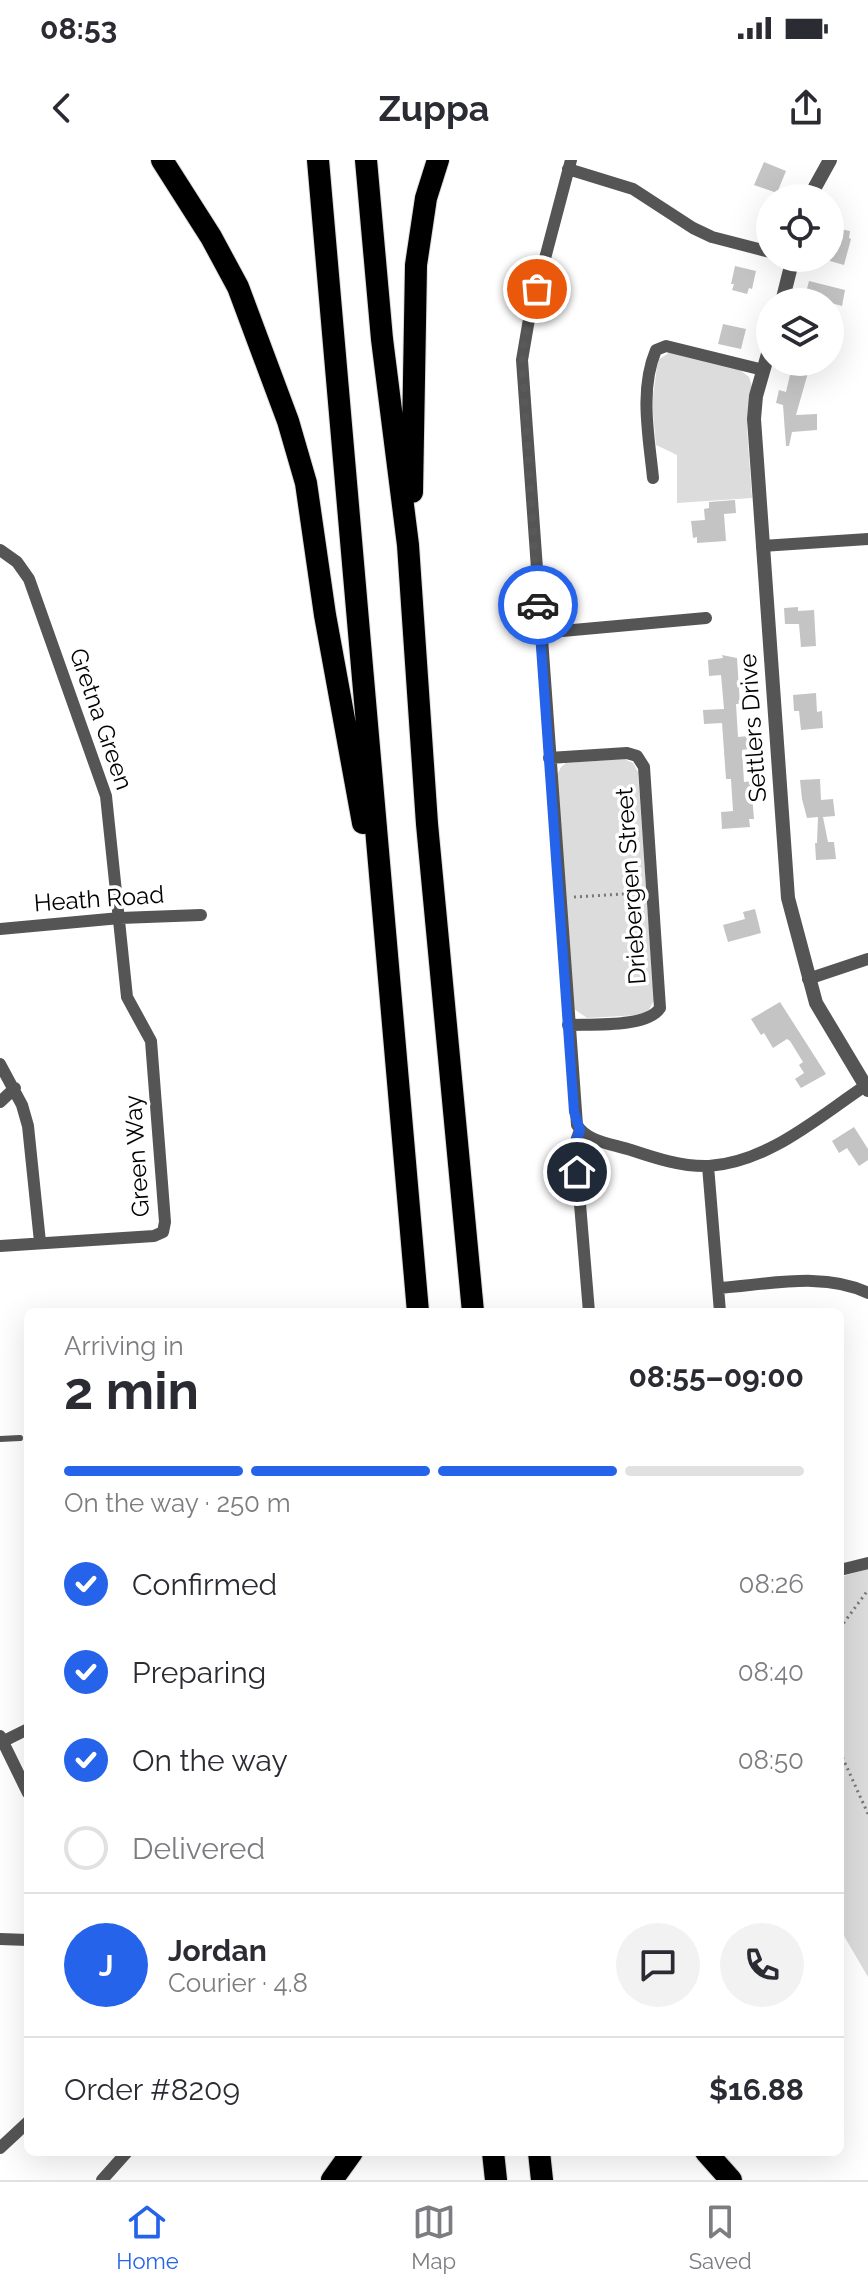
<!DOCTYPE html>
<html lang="en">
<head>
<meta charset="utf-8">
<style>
	body { margin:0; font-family:Raleway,sans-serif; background:#f2f2f3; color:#2b2b33; height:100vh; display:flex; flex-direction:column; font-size:30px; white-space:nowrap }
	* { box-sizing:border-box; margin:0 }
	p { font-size:26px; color:#7c7c81 }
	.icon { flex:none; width:44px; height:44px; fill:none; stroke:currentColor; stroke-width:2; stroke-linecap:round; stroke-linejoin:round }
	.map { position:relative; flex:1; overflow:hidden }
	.sheet { position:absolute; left:24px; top:1148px; width:820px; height:848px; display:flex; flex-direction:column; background:#fff; border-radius:12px; box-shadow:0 8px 32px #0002 }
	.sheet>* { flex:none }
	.fabs { position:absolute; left:756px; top:24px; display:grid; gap:16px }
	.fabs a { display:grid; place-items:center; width:88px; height:88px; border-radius:50%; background:#fff; box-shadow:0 8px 32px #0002; font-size:40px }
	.pin { position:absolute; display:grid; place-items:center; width:68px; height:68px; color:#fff; margin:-34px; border:4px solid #fff; border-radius:50%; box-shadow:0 2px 8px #0007 }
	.courier { position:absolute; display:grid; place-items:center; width:80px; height:80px; margin:-40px; border:6px solid #2563eb; border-radius:50%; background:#fff; color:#222; box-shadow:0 2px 10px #0007 }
	.summary em { font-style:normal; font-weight:700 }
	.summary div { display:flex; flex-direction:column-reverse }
	.summary { display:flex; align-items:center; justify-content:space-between; height:136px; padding:0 40px }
	h1 { font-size:52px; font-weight:700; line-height:60px }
	.bar { display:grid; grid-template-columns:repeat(4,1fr); gap:12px 8px; align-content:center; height:96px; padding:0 40px }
	.bar i { height:10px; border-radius:6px; background:#e1e1e2 }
	.bar .selected { background:#2563eb }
	.bar p { grid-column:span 4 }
	.line { display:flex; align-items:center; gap:20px; padding:0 40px; border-top:2px solid #e1e1e2 }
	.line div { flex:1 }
	.round { display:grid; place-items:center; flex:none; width:84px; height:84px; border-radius:42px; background:#f2f2f3 }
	ol { padding:0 40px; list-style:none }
	li { display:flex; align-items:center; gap:24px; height:88px }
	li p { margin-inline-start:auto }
	li .icon { padding:8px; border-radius:50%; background:#2563eb; color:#fff; stroke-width:4 }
	li:last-child { color:#7c7c81 }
	li i { width:44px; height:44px; border:4px solid #e1e1e2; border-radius:50% }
	.status { display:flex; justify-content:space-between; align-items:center; height:56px; padding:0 40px; background:#fff; direction:ltr }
	.status svg { height:22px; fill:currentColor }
	header { display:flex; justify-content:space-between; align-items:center; height:104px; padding:0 40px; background:#fff; font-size:36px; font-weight:700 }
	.tabs { display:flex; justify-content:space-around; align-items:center; height:112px; border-top:2px solid #e1e1e2; background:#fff; font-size:22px; color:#7c7c81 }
	.tabs a { display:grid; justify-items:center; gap:4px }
	.tabs .selected { color:#2563eb }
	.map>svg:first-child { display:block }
	.green { fill:#dcdcdc }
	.building { fill:#c4c4c4 }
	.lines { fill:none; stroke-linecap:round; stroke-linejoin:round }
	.motorway-casing { stroke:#dbdbdb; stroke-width:24 }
	.path { stroke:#777; stroke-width:3; stroke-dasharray:2 4; stroke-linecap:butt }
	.service { stroke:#555; stroke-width:6 }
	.minor { stroke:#555; stroke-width:12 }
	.tertiary { stroke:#555; stroke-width:14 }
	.motorway { stroke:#000; stroke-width:22 }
	.done { stroke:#595959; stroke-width:8; stroke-dasharray:0 14.4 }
	.route { stroke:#2563eb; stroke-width:10 }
	.labels { text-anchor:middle; stroke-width:7; stroke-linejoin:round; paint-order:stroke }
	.street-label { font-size:24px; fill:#000; stroke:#fff }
</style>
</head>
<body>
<div class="status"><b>08:53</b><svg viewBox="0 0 49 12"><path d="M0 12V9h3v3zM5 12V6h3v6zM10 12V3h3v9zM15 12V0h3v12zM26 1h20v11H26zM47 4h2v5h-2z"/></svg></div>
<header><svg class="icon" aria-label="back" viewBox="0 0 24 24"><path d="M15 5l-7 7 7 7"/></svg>Zuppa<svg class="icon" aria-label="share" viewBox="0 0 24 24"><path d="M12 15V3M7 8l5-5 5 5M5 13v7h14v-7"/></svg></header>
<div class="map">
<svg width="868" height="2020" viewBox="0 0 868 2020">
	<rect width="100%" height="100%" fill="#fff"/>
	<path class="green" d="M670 192 740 210 749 217 752 227 747 268 752 338 677 343V295L656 285 652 243 658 200Z
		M624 599 633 603 638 612 654 840 649 850 640 855 587 858 574 849 556 617 561 607 566 603Z
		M868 1409V1817L840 1769V1417Z"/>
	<path class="building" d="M764 2 786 11 777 33 754 25Z
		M835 68 850 71 849 78 851 79 844 105 830 101V88Z
		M735 106 756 111 752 129 749 128 747 134 732 130 734 124H731Z
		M809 121 845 130 842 146 805 136Z
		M723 164 746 169 741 189 718 184Z
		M793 202H811L796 255 817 254V270L792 272 789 286H786L783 245 776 243 779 230 786 232Z
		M735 340 736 353 724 354 726 381 697 383V377L693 378 691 361 705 360 704 349 709 348V342Z
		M798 447V451L814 450 816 486 801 487 799 464H785L784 448Z
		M722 495 737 498 740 544H736L738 577 748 576 749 589 742 590 744 622 751 621 754 659H749L750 667 722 669 721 652 733 651 731 619H726L722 563 704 564 703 550 724 549 721 515 709 516 708 500 723 498Z
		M816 533 817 552 822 551 823 568 801 570 799 551H794L793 535Z
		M820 619 821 640 833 639 835 656 823 657 828 682H834L836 699 816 700 815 683H817L818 657 807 658 802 639 800 620Z
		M755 749 761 773 728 782 723 765 745 759 743 752Z
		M780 842 826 914 801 928 795 919 804 913 799 905 803 902 790 881 787 879 773 888 764 873 761 875 751 859Z
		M854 967 868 989V1000L859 1006 847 988 839 993 832 981Z"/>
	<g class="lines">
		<g class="motorway-casing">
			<path id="motorway" d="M162 0 211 77 238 127 288 261 306 323 325 455 363 663
				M318 0 418 1152
				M366 0 382 179 408 385 427 664 473 1152
				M412 332 416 105 426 38 438 0
				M493 1992 496 2020
				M539 1992 542 2020
				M706 1992 731 2020
				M332 2020 352 1992"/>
		</g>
		<path class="path" d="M574 737 639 733
			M840 1468 868 1430
			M840 1592 868 1654"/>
		<path class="service" d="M0 1279 20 1278"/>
		<path class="minor" d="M571 0 529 159 522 200 577 965C587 982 613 984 631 990 655 998 682 1007 709 1006 768 1002 817 958 865 926
			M568 9 633 29 693 68 712 77 770 92
			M653 318C649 277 639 230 656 190L666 186 763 210
			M762 386 868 379
			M0 390 17 402 29 419 106 636 127 837 151 881 165 1062 163 1072 154 1076 0 1086
			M540 473 706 458
			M549 598 627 593 637 596 644 607 660 848C647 868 591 864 568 865
			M0 769 120 758 201 755
			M808 819 868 799
			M0 904 22 945 28 966 40 1082
			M0 942 15 928
			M580 970 575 984 589 1152
			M708 1006 720 1152
			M718 1128C766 1125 824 1111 868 1133
			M840 1410 868 1403
			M0 1576 28 1633
			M2 1582 28 1569
			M0 1779 28 1780
			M0 1988 28 1962
			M102 2020 127 1992"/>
		<path class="tertiary" d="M809 38 830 0
			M782 142 793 98
			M770 187 756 236 754 259 788 738 816 843 868 930"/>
		<use href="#motorway" class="motorway"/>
	</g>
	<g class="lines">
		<path class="done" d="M537 129 524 182 522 200 538 445"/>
		<path class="route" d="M538 445 574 952 580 970 575 984 577 1012"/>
	</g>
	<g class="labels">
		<g class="street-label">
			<text transform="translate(101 559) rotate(71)" y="8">Gretna Green</text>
			<text transform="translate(753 568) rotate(-94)" y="8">Settlers Drive</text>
			<text transform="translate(631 726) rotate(-94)" y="8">Driebergen Street</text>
			<text transform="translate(99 739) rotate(-4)" y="8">Heath Road</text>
			<text transform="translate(137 996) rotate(-94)" y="8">Green Way</text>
		</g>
	</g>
</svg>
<div class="fabs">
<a><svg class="icon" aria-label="locate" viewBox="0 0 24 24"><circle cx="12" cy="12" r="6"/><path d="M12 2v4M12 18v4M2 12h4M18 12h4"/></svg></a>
<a><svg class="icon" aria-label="layers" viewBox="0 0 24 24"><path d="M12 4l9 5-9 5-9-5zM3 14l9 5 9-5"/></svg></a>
</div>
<div class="pin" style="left:537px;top:129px;background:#ea580c"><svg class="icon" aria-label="bag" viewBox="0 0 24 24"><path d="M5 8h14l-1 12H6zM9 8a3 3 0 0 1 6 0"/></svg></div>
<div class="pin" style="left:577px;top:1012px;background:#1f2937"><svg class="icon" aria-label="home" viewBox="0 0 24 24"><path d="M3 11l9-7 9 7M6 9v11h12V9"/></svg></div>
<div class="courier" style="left:538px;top:445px"><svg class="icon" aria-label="car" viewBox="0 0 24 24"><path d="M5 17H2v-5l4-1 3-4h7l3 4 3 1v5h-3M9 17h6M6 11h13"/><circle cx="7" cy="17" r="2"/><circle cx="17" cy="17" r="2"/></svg></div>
<section class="sheet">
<div class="summary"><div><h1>2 min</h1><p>Arriving in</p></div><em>08:55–09:00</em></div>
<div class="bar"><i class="selected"></i><i class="selected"></i><i class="selected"></i><i></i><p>On the way · 250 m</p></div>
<ol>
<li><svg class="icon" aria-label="check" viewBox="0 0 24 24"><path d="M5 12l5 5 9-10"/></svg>Confirmed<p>08:26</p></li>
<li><svg class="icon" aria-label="check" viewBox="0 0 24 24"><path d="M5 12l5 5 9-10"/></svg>Preparing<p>08:40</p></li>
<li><svg class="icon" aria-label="check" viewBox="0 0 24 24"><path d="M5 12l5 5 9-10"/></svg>On the way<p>08:50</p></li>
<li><i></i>Delivered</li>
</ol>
<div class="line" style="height:144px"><b class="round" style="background:#2563eb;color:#fff">J</b><div><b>Jordan</b><p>Courier · 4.8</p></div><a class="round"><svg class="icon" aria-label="chat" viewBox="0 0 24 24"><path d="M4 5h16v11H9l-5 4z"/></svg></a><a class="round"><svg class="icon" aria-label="phone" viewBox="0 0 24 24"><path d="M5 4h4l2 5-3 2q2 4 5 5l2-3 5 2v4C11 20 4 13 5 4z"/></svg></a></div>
<div class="line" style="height:104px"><div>Order #8209</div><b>$16.88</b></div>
</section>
</div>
<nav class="tabs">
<a class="selected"><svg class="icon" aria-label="home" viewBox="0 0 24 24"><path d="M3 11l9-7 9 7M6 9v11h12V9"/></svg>Home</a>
<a><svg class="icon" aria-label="map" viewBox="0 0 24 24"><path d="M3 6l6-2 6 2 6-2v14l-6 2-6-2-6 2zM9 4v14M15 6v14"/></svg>Map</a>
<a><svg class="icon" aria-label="saved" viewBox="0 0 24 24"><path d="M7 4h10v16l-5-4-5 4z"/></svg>Saved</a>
</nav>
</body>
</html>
